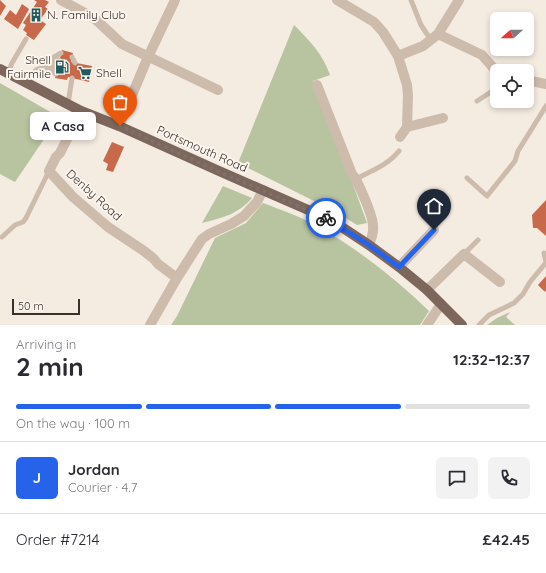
<!DOCTYPE html>
<html lang="en">
<head>
<meta charset="utf-8">
<style>
	body { margin:0; font-family:Quicksand,sans-serif; background:#f2f2f3; color:#2b2b33; height:100vh; display:flex; flex-direction:column; font-size:15px; white-space:nowrap }
	* { box-sizing:border-box; margin:0 }
	p { font-size:13px; color:#7c7c81 }
	.icon { flex:none; width:22px; height:22px; fill:none; stroke:currentColor; stroke-width:2; stroke-linecap:round; stroke-linejoin:round }
	.map { position:relative; height:325px; overflow:hidden }
	.drawer { display:flex; flex-direction:column; background:#fff; flex:1 }
	.drawer>* { flex:none }
	.needle { width:26px; rotate:250deg }
	.buttons { position:absolute; left:490px; top:12px; display:grid; gap:8px }
	.buttons a { display:grid; place-items:center; width:44px; height:44px; border-radius:6px; background:#fff; box-shadow:0 2px 6px #0003; font-size:20px }
	.scale { position:absolute; left:12px; bottom:10px; width:68px; box-sizing:border-box; padding-left:4px; border:2px solid #3b302b; border-top:0; font-size:11px; line-height:14px; white-space:nowrap; color:#3b302b; -webkit-text-stroke:3px #fbf5ee; paint-order:stroke }
	.pin { position:absolute; display:grid; place-items:center; width:34px; height:34px; color:#fff; margin:-41px -17px; border-radius:50% 50% 50% 0; rotate:-45deg; box-shadow:0 0 4px #0007 }
	.pin .icon { rotate:45deg }
	.courier { position:absolute; display:grid; place-items:center; width:40px; height:40px; margin:-20px; border:3px solid #2563eb; border-radius:50%; background:#fff; color:#222; box-shadow:0 1px 5px #0007 }
	.bubble { position:absolute; height:28px; border-radius:6px; background:#fff; box-shadow:0 2px 6px #0003; font-size:13px; font-weight:700; line-height:28px; text-align:center }
	.headline em { font-style:normal; font-weight:700 }
	.headline div { display:flex; flex-direction:column-reverse }
	.headline { display:flex; align-items:center; justify-content:space-between; height:68px; padding:0 16px }
	h1 { font-size:26px; font-weight:700; line-height:30px }
	.bar { display:grid; grid-template-columns:repeat(4,1fr); gap:6px 4px; align-content:center; height:48px; padding:0 16px }
	.bar i { height:5px; border-radius:3px; background:#e1e1e2 }
	.bar .on { background:#2563eb }
	.bar p { grid-column:span 4 }
	.line { display:flex; align-items:center; gap:10px; padding:0 16px; border-top:1px solid #e1e1e2 }
	.line div { flex:1 }
	.round { display:grid; place-items:center; flex:none; width:42px; height:42px; border-radius:6px; background:#f2f2f3 }
	.map>svg:first-child { display:block }
	.green { fill:#b8c4a0 }
	.building { fill:#c8694b }
	.lines { fill:none; stroke-linecap:round; stroke-linejoin:round }
	.service { stroke:#cdbbac; stroke-width:5 }
	.minor { stroke:#cdbbac; stroke-width:10 }
	.primary { stroke:#7d675c; stroke-width:10 }
	.done { stroke:#7c716b; stroke-width:4; stroke-dasharray:0 7.2 }
	.route { stroke:#2563eb; stroke-width:5 }
	.labels { text-anchor:middle; stroke-width:4; stroke-linejoin:round; paint-order:stroke }
	.poi-label { font-size:12px; fill:#3b302b; stroke:#fbf5ee; text-anchor:start }
	.street-label { font-size:12px; fill:#3b302b; stroke:#fbf5ee }
</style>
</head>
<body>
<div class="map">
<svg width="546" height="325" viewBox="0 0 546 325">
	<rect width="100%" height="100%" fill="#f4ebe1"/>
	<path class="green" d="M294 25C309 40 323 54 330 75L313 81 343 157 367 223 357 225 336 212 238 163Z
		M0 83 59 117 15 182 0 174Z
		M223 186 252 198C237 215 224 217 202 223Z
		M263 203C281 210 300 216 317 226 358 249 395 278 429 311L420 325H171L177 316 215 238 246 223Z
		M510 312 506 317 515 325H487L497 318Z"/>
	<path class="building" d="M0 0 6 6 0 16Z
		M34 0H45L49 2 45 7 48 9 40 20 46 24 34 40 26 35 27 33 23 30 26 25 23 23 37 2Z
		M22 4 29 9 18 29 4 19 10 10 16 15Z
		M62 50 73 53 71 62 92 66 89 82 68 77 67 80 55 78Z
		M112 142 124 147 113 172 106 170 108 164 103 161Z
		M546 200V236L537 228H533L532 215Z
		M546 276V290L545 292 538 285Z"/>
	<g class="lines">
		<path class="service" d="M411 0 421 25 431 40
			M72 57 75 63
			M50 65 57 69
			M8 73 12 63 26 39
			M56 74 43 67 49 60 61 53
			M25 82 36 70 59 60
			M477 101 497 88
			M68 104 72 78
			M467 178 487 196 515 161 518 151 546 106
			M356 179C371 171 388 165 399 151
			M2 237 15 225 23 222 26 218 49 171
			M464 254 478 240
			M479 325 489 315 514 303 523 294 530 282 544 265 546 262 544 253"/>
		<path class="minor" d="M61 0 94 18 122 44 218 90
			M337 0 374 22 383 32 398 56 407 85 408 95 407 127 400 137
			M438 34 482 55 497 72
			M398 56 423 46 438 34 459 0
			M527 80 546 84
			M317 85 352 174 356 179C361 191 373 214 373 226 374 233 371 239 369 245
			M81 111 60 153 56 157 49 171 73 197 108 227 144 251 154 259 158 264 177 278
			M119 126 148 57 175 0
			M407 127 443 118
			M399 267 434 230
			M427 290 464 254 500 282
			M150 325 177 278 202 239 209 234 231 224 244 216 257 202 263 190
			M427 325 441 304"/>
		<path class="primary" d="M0 69 81 111 119 126 219 171 331 220 369 245 399 267 427 290 462 325"/>
	</g>
	<g class="lines">
		<path class="done" d="M120 126 219 172 326 218"/>
		<path class="route" d="M326 218 369 245 399 267 434 230"/>
	</g>
	<defs>
		<g id="building-bare" transform="scale(1.08)"><path d="M-4-6H4V6H1V3H-1V6H-4ZM-2.5-4.3h1.7v1.8h-1.7ZM.8-4.3h1.7v1.8H.8ZM-2.5-1h1.7V.8h-1.7ZM.8-1h1.7V.8H.8Z" fill="#1f5a5e" stroke="#fbf5ee" stroke-width="2.5" paint-order="stroke"/></g>
		<g id="fuel-bare" transform="scale(1.08)"><path d="M-5.5-6h7V0h2V4h1.3V-2.5L3-4.5l.8-.8L6-3V5H2.5V1h-1V6h-7ZM-4.2-4.7v3.2H.2V-4.7Z" fill="#1f5a5e" stroke="#fbf5ee" stroke-width="2.5" paint-order="stroke"/></g>
		<g id="supermarket-bare" transform="scale(1.08)"><path d="M-6-5.5h2.5l.6 2H6L4.5 2H-2.5L-4.4-4H-6ZM-1.5 3.2a1.3 1.3 0 1 0 .1 0ZM3 3.2a1.3 1.3 0 1 0 .1 0Z" fill="#1f5a5e" stroke="#fbf5ee" stroke-width="2.5" paint-order="stroke"/></g>
	</defs>
	<g fill-rule="evenodd">
		<use href="#building-bare" x="36" y="15"/>
		<use href="#fuel-bare" x="62" y="67"/>
		<use href="#supermarket-bare" x="85" y="73"/>
	</g>
	<g class="labels">
		<g class="poi-label">
			<text x="47" y="19">N. Family Club</text>
			<text x="51" y="64" text-anchor="end">Shell<tspan x="51" dy="14">Fairmile</tspan></text>
			<text x="96" y="77">Shell</text>
		</g>
		<g class="street-label">
			<text transform="translate(202 149) rotate(24)" y="4">Portsmouth Road</text>
			<text transform="translate(94 195) rotate(42)" y="4">Denby Road</text>
		</g>
	</g>
</svg>
<div class="buttons">
<a><svg class="needle" viewBox="-14 -14 28 28"><path d="M0-13l5 13h-10z" fill="#e53935"/><path d="M0 13l5-13h-10z" fill="#7c7c81"/></svg></a>
<a><svg class="icon" aria-label="locate" viewBox="0 0 24 24"><circle cx="12" cy="12" r="6"/><path d="M12 2v4M12 18v4M2 12h4M18 12h4"/></svg></a>
</div>
<div class="scale">50 m</div>
<div class="pin" style="left:120px;top:126px;background:#ea580c"><svg class="icon" aria-label="bag" viewBox="0 0 24 24"><path d="M5 8h14l-1 12H6zM9 8a3 3 0 0 1 6 0"/></svg></div>
<div class="pin" style="left:434px;top:230px;background:#1f2937"><svg class="icon" aria-label="home" viewBox="0 0 24 24"><path d="M3 11l9-7 9 7M6 9v11h12V9"/></svg></div>
<div class="courier" style="left:326px;top:218px"><svg class="icon" aria-label="bike" viewBox="0 0 24 24"><circle cx="6" cy="16" r="4"/><circle cx="18" cy="16" r="4"/><path d="M6 16l4-8h5l3 8M10 8l3 8H6M13 5h3"/></svg></div>
<div class="bubble" style="left:30px;top:112px;width:66px">A Casa</div>
</div>
<section class="drawer">
<div class="headline"><div><h1>2 min</h1><p>Arriving in</p></div><em>12:32–12:37</em></div>
<div class="bar"><i class="on"></i><i class="on"></i><i class="on"></i><i></i><p>On the way · 100 m</p></div>
<div class="line" style="height:72px"><b class="round" style="background:#2563eb;color:#fff">J</b><div><b>Jordan</b><p>Courier · 4.7</p></div><a class="round"><svg class="icon" aria-label="chat" viewBox="0 0 24 24"><path d="M4 5h16v11H9l-5 4z"/></svg></a><a class="round"><svg class="icon" aria-label="phone" viewBox="0 0 24 24"><path d="M5 4h4l2 5-3 2q2 4 5 5l2-3 5 2v4C11 20 4 13 5 4z"/></svg></a></div>
<div class="line" style="height:52px"><div>Order #7214</div><b>£42.45</b></div>
</section>
</body>
</html>
